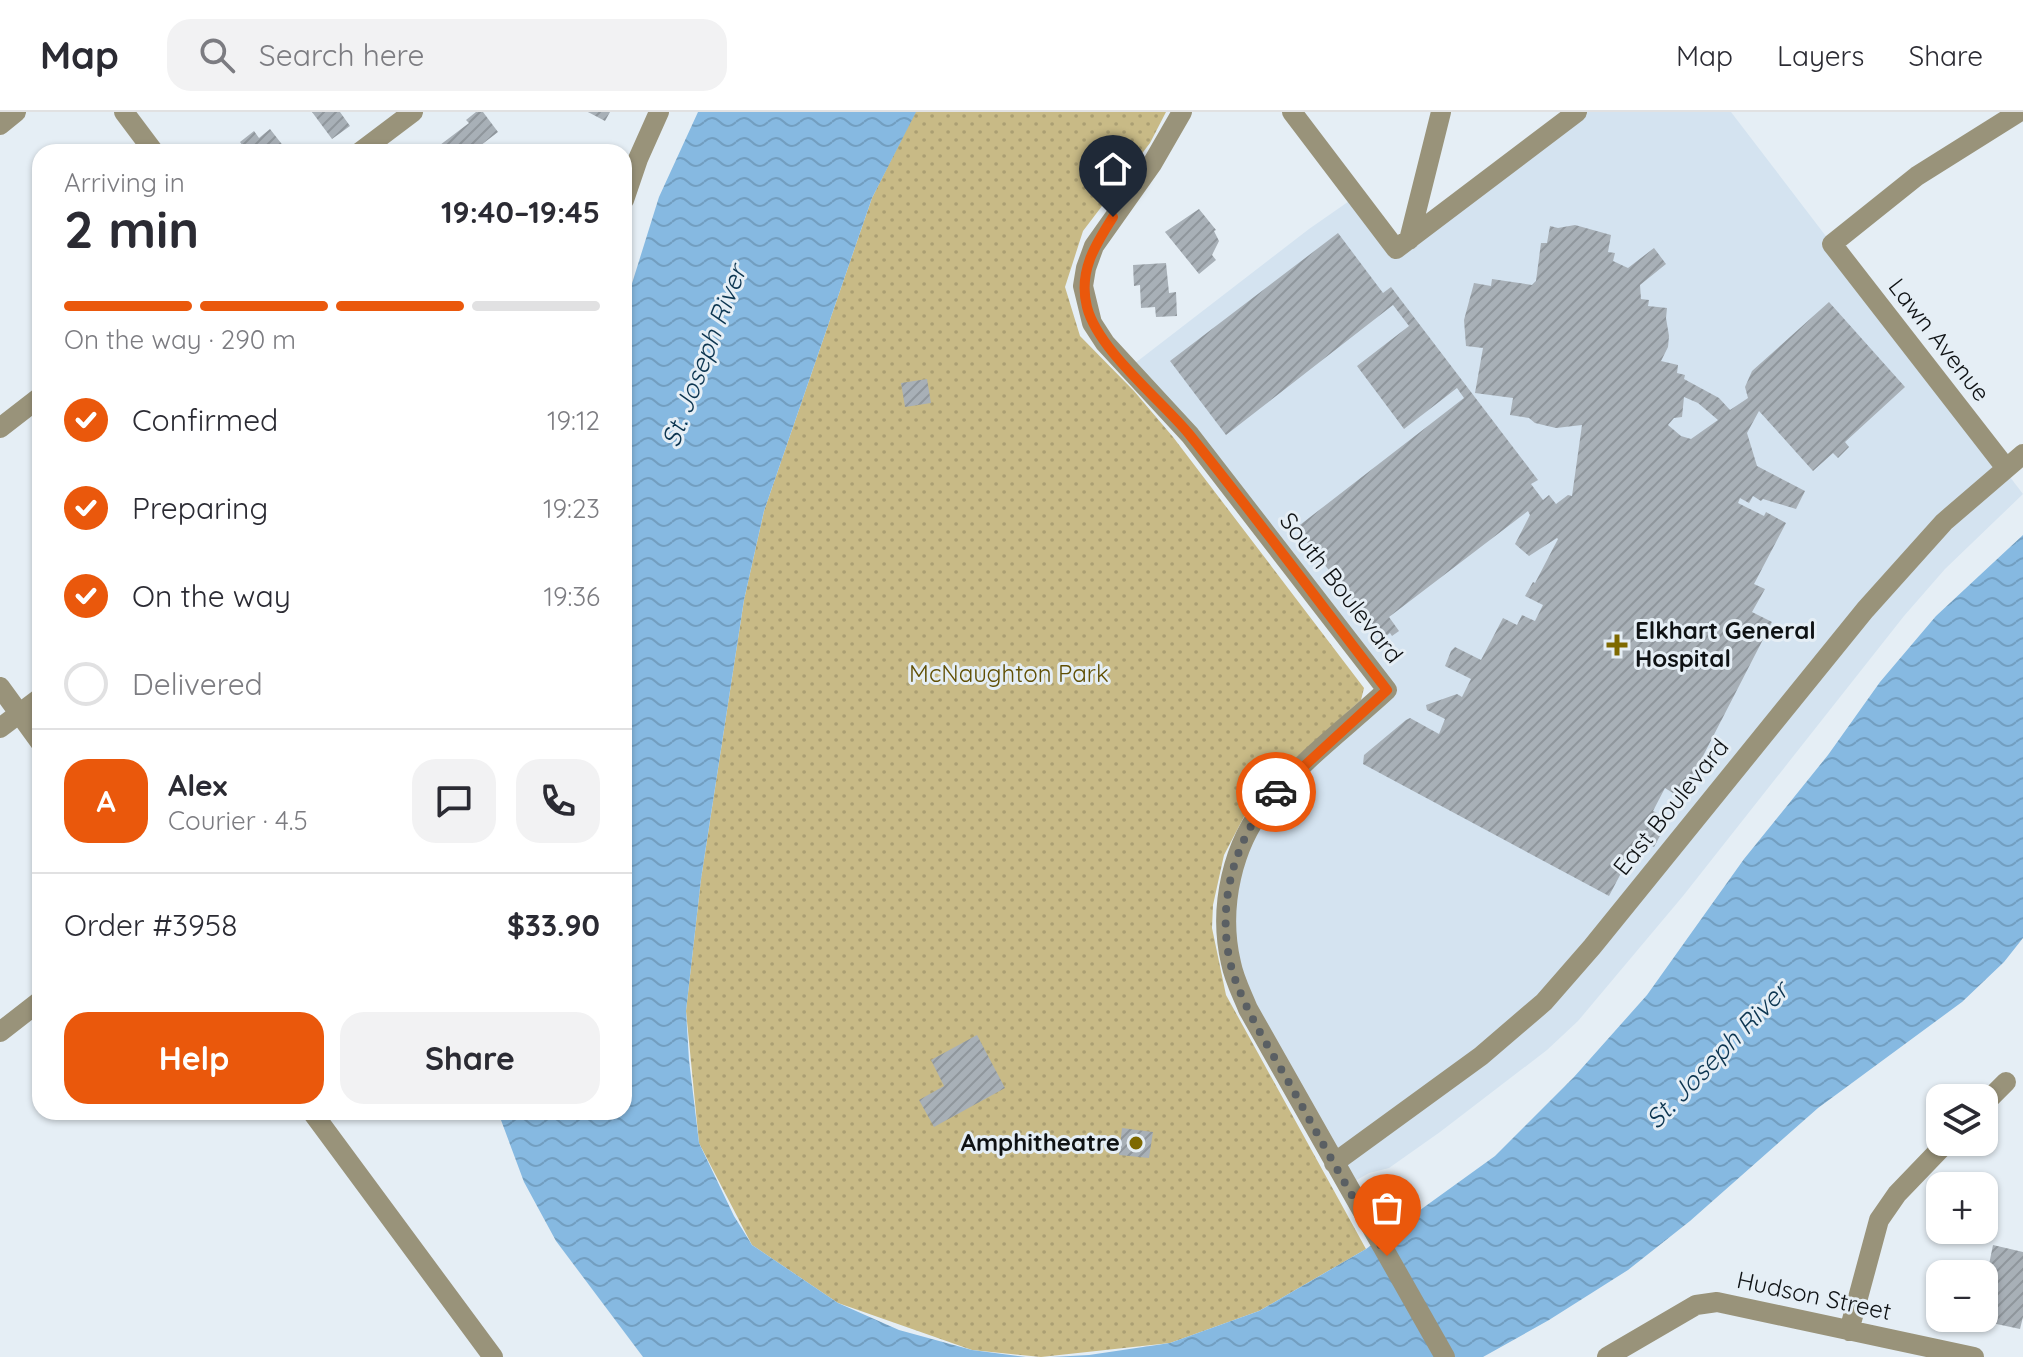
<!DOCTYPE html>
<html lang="en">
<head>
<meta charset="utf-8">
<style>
	body { margin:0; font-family:Quicksand,sans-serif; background:#f2f2f3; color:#2b2b33; height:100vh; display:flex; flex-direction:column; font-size:30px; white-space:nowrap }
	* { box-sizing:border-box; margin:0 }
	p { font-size:26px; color:#7c7c81 }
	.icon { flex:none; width:44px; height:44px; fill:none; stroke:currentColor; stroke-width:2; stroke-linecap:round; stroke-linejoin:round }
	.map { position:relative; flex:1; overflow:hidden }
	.sheet { position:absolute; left:32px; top:32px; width:600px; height:976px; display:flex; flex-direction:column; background:#fff; border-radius:24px; box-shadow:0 2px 6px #0004 }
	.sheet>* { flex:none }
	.tools { position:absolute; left:1926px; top:972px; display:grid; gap:16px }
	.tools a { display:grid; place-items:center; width:72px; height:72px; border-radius:16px; background:#fff; box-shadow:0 2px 6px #0004; font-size:40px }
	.pin { position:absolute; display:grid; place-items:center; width:68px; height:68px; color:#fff; margin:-82px -34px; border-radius:50% 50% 50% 0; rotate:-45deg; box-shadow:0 0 8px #0007 }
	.pin .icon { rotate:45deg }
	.courier { position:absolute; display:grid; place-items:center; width:80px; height:80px; margin:-40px; border:6px solid #ea580c; border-radius:50%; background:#fff; color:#222; box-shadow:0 2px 10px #0007 }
	.headline em { font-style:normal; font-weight:800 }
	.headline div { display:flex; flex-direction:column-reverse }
	.headline { display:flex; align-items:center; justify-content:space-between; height:136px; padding:0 32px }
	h1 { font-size:52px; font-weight:800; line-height:60px }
	.bar { display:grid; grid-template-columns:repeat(4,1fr); gap:12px 8px; align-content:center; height:96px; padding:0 32px }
	.bar i { height:10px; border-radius:6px; background:#e1e1e2 }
	.bar .current { background:#ea580c }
	.bar p { grid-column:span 4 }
	.line { display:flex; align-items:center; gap:20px; padding:0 32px; border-top:2px solid #e1e1e2 }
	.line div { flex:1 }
	.round { display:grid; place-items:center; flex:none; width:84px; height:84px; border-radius:24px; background:#f2f2f3 }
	ol { padding:0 32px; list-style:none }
	li { display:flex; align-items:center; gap:24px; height:88px }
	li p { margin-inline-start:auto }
	li .icon { padding:8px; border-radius:50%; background:#ea580c; color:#fff; stroke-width:4 }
	li:last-child { color:#7c7c81 }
	li i { width:44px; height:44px; border:4px solid #e1e1e2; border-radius:50% }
	.cta { display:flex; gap:16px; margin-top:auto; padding:16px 32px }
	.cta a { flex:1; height:92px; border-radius:24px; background:#ea580c; color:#fff; font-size:32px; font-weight:800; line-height:92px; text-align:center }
	.cta a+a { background:#f2f2f3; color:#2b2b33 }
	header { display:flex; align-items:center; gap:48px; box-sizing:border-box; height:112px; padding:0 40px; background:#fff; border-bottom:2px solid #e1e1e2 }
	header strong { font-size:38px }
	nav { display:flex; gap:44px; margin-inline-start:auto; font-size:28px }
	.search { width:560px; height:72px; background:#f2f2f3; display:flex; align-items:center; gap:20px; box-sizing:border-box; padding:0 28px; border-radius:24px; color:#7c7c81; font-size:30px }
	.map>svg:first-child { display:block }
	.built { fill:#d4e3f0 }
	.park { fill:url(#park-dots) }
	.water { fill:url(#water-waves) }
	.building { fill:url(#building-hatch); fill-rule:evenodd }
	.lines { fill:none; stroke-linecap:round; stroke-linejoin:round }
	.minor { stroke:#99937a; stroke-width:20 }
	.done { stroke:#5a5f63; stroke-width:8; stroke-dasharray:0 14.4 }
	.route { stroke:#ea580c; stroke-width:10 }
	.poi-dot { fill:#7e6900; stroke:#e5eef5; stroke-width:3 }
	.labels { text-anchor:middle; stroke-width:6; stroke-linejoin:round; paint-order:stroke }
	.street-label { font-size:24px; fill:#0f1214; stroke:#e5eef5 }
	.poi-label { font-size:24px; font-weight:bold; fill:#0f1214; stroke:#e5eef5; text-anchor:start }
	.park-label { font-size:24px; fill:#604f04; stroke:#e5eef5 }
	.water-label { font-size:26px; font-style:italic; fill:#0c3550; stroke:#e5eef5 }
</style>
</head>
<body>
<header>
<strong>Map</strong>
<div class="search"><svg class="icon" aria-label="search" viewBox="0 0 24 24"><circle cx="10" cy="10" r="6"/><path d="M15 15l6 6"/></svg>Search here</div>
<nav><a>Map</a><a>Layers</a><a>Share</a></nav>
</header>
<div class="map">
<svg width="2023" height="1245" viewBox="0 0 2023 1245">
	<defs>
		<pattern id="park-dots" width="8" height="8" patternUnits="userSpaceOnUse" patternTransform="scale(2)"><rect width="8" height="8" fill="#c8ba86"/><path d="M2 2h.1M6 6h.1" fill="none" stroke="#ab9f73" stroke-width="1.8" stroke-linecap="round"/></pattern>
		<pattern id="water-waves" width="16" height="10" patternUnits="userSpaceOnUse" patternTransform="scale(2)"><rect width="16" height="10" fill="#86b9e1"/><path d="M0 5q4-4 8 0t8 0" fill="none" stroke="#729ec0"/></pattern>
		<pattern id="building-hatch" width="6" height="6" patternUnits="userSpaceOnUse" patternTransform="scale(2)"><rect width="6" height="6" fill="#a8b0b7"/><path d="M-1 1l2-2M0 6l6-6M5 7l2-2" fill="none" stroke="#8f969c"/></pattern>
	</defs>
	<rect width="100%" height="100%" fill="#e5eef5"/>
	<path class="built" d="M1578 0H1731L2023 382 1945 457 1904 504 1683 784 1578 909 1547 938 1440 1020 1389 1056 1369 1061 1348 1073 1250 896 1228 823 1251 717 1388 578 1130 255 1309 117 1355 85 1396 139Z"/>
	<path class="park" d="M915 0H1166L1150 31 1083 119 1065 175 1080 224 1134 279 1173 325 1364 576 1361 588 1274 665 1248 697 1224 743 1213 793 1212 816 1226 883 1366 1137 1259 1199 1170 1231 1041 1245 972 1238 838 1191 752 1133 699 1031 686 899 701 767 744 488 764 399 872 86Z"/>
	<path class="water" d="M698 0H916L872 86 764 399 744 488 701 767 686 899 689 948 699 1031 734 1104 752 1133 838 1191 899 1218 972 1238 1026 1245H643L556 1129 524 1070 498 1000H624V197L659 85Z
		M2023 423V826L2004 850 1962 890 1818 996 1690 1109 1628 1158 1549 1208 1483 1245H1051L1089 1243 1170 1231 1259 1199 1366 1137 1495 1044 1574 965 1647 883 1744 747 1828 643 1880 570 1936 504Z"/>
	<path class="building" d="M312 0H340L350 14 332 27Z
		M476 0H483L498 20 472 40H445L440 33 469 11 466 8Z
		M588 0H610L605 9Z
		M270 17 288 40H241L245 37 240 30 254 19 259 26Z
		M1199 97 1216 118 1214 119 1219 129 1212 143 1216 148 1199 162 1165 120Z
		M1575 113 1611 123 1608 140 1615 141 1613 149 1628 156 1654 136 1666 152 1640 173 1641 187 1649 188 1648 194 1667 196 1666 206 1669 224 1668 235 1661 249 1678 253 1677 261 1685 263 1684 267 1719 286 1730 298 1748 286 1745 275 1752 259 1829 190 1905 275 1845 330 1849 335 1838 346 1833 341 1813 359 1759 299 1747 321 1757 354 1805 379 1796 397 1763 387 1761 389 1753 384 1749 391 1740 386 1738 391 1764 404 1766 400 1786 411 1754 472 1765 477 1752 500 1772 510 1686 677 1676 683 1665 676 1653 699 1669 707 1654 735 1639 727 1609 784 1363 652 1364 643 1406 608 1410 606 1439 622 1445 607 1427 598 1426 593 1457 582 1462 585 1471 567 1445 554 1451 539 1455 535 1481 548 1503 506 1517 513 1522 503 1535 509 1543 493 1525 484 1533 470 1535 471 1558 427 1557 426 1529 444 1515 432 1530 403 1528 399 1389 505 1399 519 1392 524 1390 521 1385 525 1377 515 1374 516 1296 416 1464 286 1457 276 1404 317 1357 254 1409 214 1393 193 1226 323 1170 249 1338 121 1383 181 1391 175 1538 368 1531 372 1543 388 1549 383 1556 392 1568 383 1572 384 1582 313 1556 316 1535 311 1529 306 1510 303 1513 286 1475 281 1483 236 1466 234 1464 208 1474 171 1491 174 1492 167 1532 173 1536 169 1541 131H1547L1550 114 1558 116ZM1684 285 1698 291 1718 308 1691 327 1681 324 1668 313 1674 306 1682 305Z
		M1166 151 1169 181 1176 180 1177 204 1156 205 1155 195 1141 196 1140 173 1134 174 1133 153Z
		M927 267 931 291 905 295 901 271Z
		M977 923 1005 976 934 1015 919 988 944 974 931 948Z
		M1122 1016 1153 1020 1149 1046 1119 1043Z
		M1993 1133 2023 1140V1205L2020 1217 1987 1210 1990 1194 1984 1192V1177Z"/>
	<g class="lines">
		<path class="minor" d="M124 0 154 40
			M1182 0 1152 52 1094 134 1086 156 1083 174 1092 211 1105 231 1190 323 1387 578C1348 614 1304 647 1269 688 1232 731 1218 796 1231 851 1234 867 1242 882 1248 897L1445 1245
			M1292 0 1396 137 1577 0
			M0 13 16 0
			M360 40 413 0
			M624 88 638 47 659 0
			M1409 128 1441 0
			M0 316 40 285
			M2006 356 1832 132 1917 64 2019 0
			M0 575 40 630
			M0 616 40 586
			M0 920 40 889
			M1984 992 2006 970
			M312 1000 493 1245
			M1334 1051 1481 944 1544 890 1592 835 1865 498 1944 410 2023 342
			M1849 1219 1879 1108 1897 1082 1947 1030
			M1607 1245 1696 1193 1717 1190 1974 1245"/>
	</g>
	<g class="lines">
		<path class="done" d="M1276 680C1231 728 1213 804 1235 867 1250 908 1276 947 1297 985 1326 1038 1356 1091 1387 1144"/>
		<path class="route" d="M1113 105C1095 133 1078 160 1087 195 1098 238 1160 287 1189 322 1257 406 1321 493 1387 578L1276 680"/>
	</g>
	<g class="poi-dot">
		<path d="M1613 521h8v8h8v8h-8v8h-8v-8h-8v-8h8z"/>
		<circle cx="1136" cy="1031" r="8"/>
	</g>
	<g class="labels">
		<g class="street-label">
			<text transform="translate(1939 228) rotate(52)" y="8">Lawn Avenue</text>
			<text transform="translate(1341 476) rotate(52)" y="8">South Boulevard</text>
			<text transform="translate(1671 695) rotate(-51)" y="8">East Boulevard</text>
			<text transform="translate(1814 1184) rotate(12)" y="8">Hudson Street</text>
		</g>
		<g class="poi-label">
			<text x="1635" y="527">Elkhart General<tspan x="1635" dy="28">Hospital</tspan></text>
			<text x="1120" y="1039" text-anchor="end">Amphitheatre</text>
		</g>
		<g class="park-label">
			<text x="1009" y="570">McNaughton Park</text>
		</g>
		<g class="water-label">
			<text transform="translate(704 244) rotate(-69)" y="9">St. Joseph River</text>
			<text transform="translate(1717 943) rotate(-46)" y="9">St. Joseph River</text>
		</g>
	</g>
</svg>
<div class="tools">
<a><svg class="icon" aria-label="layers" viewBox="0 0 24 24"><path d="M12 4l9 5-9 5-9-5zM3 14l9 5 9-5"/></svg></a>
<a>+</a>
<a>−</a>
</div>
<div class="pin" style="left:1387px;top:1144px;background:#ea580c"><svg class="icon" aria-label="bag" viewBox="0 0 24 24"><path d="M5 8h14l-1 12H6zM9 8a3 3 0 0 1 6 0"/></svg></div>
<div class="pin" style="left:1113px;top:105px;background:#1f2937"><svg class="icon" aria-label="home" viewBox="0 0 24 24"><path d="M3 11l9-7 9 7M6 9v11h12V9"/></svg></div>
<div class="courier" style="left:1276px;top:680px"><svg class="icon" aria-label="car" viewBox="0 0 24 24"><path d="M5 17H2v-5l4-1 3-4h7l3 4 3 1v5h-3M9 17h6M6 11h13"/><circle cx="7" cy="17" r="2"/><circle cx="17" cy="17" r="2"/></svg></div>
<section class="sheet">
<div class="headline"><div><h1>2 min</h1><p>Arriving in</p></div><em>19:40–19:45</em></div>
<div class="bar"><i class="current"></i><i class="current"></i><i class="current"></i><i></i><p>On the way · 290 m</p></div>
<ol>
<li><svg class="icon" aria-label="check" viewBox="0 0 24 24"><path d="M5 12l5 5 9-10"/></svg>Confirmed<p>19:12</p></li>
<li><svg class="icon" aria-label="check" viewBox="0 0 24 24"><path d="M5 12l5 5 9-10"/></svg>Preparing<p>19:23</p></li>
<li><svg class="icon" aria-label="check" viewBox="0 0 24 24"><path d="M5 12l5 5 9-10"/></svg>On the way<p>19:36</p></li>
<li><i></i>Delivered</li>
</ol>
<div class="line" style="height:144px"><b class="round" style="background:#ea580c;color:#fff">A</b><div><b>Alex</b><p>Courier · 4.5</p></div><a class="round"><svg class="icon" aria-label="chat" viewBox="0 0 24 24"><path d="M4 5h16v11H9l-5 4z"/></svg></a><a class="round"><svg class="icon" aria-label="phone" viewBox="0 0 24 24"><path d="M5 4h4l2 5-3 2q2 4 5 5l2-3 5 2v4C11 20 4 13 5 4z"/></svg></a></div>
<div class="line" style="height:104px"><div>Order #3958</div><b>$33.90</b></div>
<div class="cta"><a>Help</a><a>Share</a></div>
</section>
</div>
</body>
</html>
